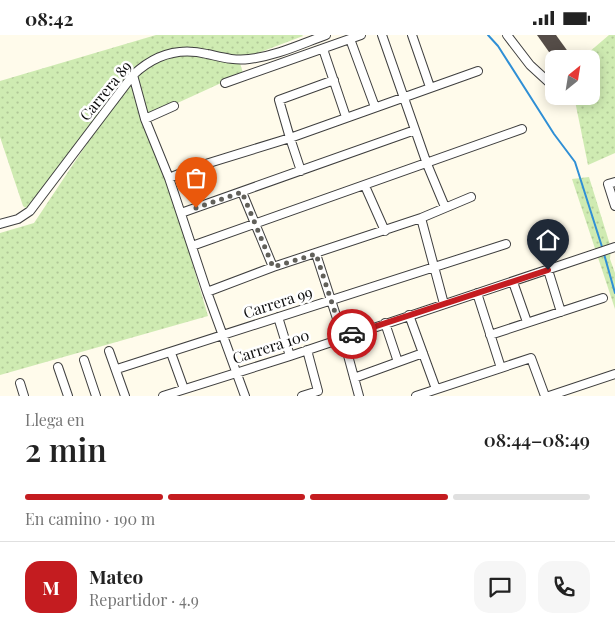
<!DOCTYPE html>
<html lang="es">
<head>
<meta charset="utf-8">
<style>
	body { margin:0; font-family:"Playfair Display",serif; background:#f6f6f6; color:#222; height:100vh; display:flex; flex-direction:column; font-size:19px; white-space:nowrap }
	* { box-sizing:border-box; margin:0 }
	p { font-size:16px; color:#767676 }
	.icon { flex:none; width:28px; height:28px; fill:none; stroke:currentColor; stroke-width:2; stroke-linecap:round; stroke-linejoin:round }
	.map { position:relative; height:361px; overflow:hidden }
	.drawer { display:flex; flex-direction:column; background:#fff; flex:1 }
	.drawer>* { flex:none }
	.needle { width:32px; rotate:30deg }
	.fabs { position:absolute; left:545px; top:15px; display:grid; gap:10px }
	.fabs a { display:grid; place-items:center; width:55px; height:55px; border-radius:10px; background:#fff; box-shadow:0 2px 12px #0003; font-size:25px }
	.pin { position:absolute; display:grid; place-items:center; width:42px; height:42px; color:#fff; margin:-51px -21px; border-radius:50% 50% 50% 0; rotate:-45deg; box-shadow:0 0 5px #0007 }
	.pin .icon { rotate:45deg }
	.courier { position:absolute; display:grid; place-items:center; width:50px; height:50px; margin:-25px; border:4px solid #c41c20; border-radius:50%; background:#fff; color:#222; box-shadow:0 1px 6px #0007 }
	.overview em { font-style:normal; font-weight:600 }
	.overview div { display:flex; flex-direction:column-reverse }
	.overview { display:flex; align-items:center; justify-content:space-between; height:85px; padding:0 25px }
	h1 { font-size:32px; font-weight:600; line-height:38px }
	.bar { display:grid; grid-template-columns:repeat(4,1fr); gap:8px 5px; align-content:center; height:60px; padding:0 25px }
	.bar i { height:6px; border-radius:4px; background:#e0e0e0 }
	.bar .current { background:#c41c20 }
	.bar p { grid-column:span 4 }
	.line { display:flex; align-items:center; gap:12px; padding:0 25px; border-top:1px solid #e0e0e0 }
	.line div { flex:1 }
	.round { display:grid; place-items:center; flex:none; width:52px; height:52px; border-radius:15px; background:#f6f6f6 }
	.status { display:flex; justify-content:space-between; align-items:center; height:35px; padding:0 25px; background:#fff; direction:ltr }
	.status svg { height:14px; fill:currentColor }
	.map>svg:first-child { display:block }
	.grass { fill:url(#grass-dots) }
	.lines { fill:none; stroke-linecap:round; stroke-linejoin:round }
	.stream { stroke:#2f8fd5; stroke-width:2 }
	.building { fill:#554d48 }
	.street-casing { stroke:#3f3f3f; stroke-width:10 }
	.street { stroke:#fff; stroke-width:8 }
	.done { stroke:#61605a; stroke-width:5; stroke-dasharray:0 9 }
	.route { stroke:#c41c20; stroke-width:6 }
	.labels { text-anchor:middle; stroke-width:5; stroke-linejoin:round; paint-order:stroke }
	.street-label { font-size:15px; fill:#0c0c0c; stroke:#fff }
</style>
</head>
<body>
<div class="status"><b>08:42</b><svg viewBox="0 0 49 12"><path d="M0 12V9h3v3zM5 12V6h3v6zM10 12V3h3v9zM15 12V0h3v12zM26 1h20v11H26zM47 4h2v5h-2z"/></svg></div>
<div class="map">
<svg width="615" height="361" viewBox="0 0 615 361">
	<defs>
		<pattern id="grass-dots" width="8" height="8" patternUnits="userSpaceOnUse" patternTransform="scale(1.25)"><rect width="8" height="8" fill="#cfebb2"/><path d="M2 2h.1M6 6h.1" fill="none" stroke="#b1c898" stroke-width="1.8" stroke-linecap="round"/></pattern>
	</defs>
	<rect width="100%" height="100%" fill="#fffbeb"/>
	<path class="grass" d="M156 0H302L303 1 239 25 243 38 149 81 208 281 0 340V198L34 188 120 59 30 176 23 171 0 102V46Z
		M609 0H615V118L588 130 574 61H591V24H581Z
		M589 142 611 213 610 224 615 238V274L572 144Z"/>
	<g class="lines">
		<path class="stream" d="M488 0 498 11 554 99 575 127 603 215
			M604 219 615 258"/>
	</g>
	<path class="building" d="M537 0H556L569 18 567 21 563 24H554Z"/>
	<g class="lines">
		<g class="street-casing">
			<path id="street" d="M382 0 427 129 445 172
				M412 0 430 52
				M507 0 530 30 554 52
				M350 4 375 72
				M323 14 346 82
				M133 40 145 84 169 143 207 257 245 361
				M225 48 361 0
				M145 84 174 71
				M301 136 290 103 279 65 334 45
				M169 143 196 132 290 103 478 36
				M615 147 608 149 615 171
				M365 151 385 196
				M242 157 273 232
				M181 178 415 95
				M421 183 444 269
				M0 189 18 184 30 176 133 40C154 20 179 12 207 19 221 22 234 26 249 24 276 21 301 9 326 0
				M192 211 522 94
				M316 219 343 302 359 361
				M548 235 561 277
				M513 247 527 287
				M207 257 273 232 421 183 471 162
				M477 258 501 333
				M409 280 436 354
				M278 282 290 321
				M385 288 398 327
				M490 300 603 263
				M109 316 125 361
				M171 318 184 354
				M84 325 96 361
				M58 332 68 361
				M117 334 506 209
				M354 343 423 318
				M20 348 24 361
				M163 361 290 321 615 212
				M302 361 318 356 307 315
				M416 361 531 323 545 361
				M549 361 615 339"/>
		</g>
		<use href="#street" class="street"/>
	</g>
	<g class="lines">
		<path class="done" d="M196 173 242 157 273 232 316 219 343 302 352 299"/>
		<path class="route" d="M352 299 548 235"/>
	</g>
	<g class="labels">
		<g class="street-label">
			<text transform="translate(106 56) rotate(-51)" y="5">Carrera 89</text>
			<text transform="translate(278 268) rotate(-18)" y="5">Carrera 99</text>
			<text transform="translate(271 312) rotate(-18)" y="5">Carrera 100</text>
		</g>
	</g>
</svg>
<div class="fabs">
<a><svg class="needle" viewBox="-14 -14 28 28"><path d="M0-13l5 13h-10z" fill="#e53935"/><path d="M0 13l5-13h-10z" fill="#767676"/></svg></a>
</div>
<div class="pin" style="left:196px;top:173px;background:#ea580c"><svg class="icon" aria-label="bag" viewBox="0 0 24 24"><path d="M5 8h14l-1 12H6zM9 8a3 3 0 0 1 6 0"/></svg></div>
<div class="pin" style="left:548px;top:235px;background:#1f2937"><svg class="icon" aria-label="home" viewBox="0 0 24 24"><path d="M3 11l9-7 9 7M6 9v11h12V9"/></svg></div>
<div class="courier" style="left:352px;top:299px"><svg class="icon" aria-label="car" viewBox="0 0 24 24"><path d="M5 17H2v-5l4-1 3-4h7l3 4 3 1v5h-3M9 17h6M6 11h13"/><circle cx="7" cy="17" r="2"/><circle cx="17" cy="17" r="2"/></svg></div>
</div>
<section class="drawer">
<div class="overview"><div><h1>2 min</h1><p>Llega en</p></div><em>08:44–08:49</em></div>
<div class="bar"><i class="current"></i><i class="current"></i><i class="current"></i><i></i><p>En camino · 190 m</p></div>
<div class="line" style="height:90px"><b class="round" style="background:#c41c20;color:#fff">M</b><div><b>Mateo</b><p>Repartidor · 4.9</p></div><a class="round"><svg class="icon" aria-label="chat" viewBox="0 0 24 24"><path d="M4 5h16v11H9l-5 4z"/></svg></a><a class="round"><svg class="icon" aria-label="phone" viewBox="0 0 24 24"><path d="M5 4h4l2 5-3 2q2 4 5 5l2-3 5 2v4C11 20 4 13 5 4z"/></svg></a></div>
</section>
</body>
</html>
